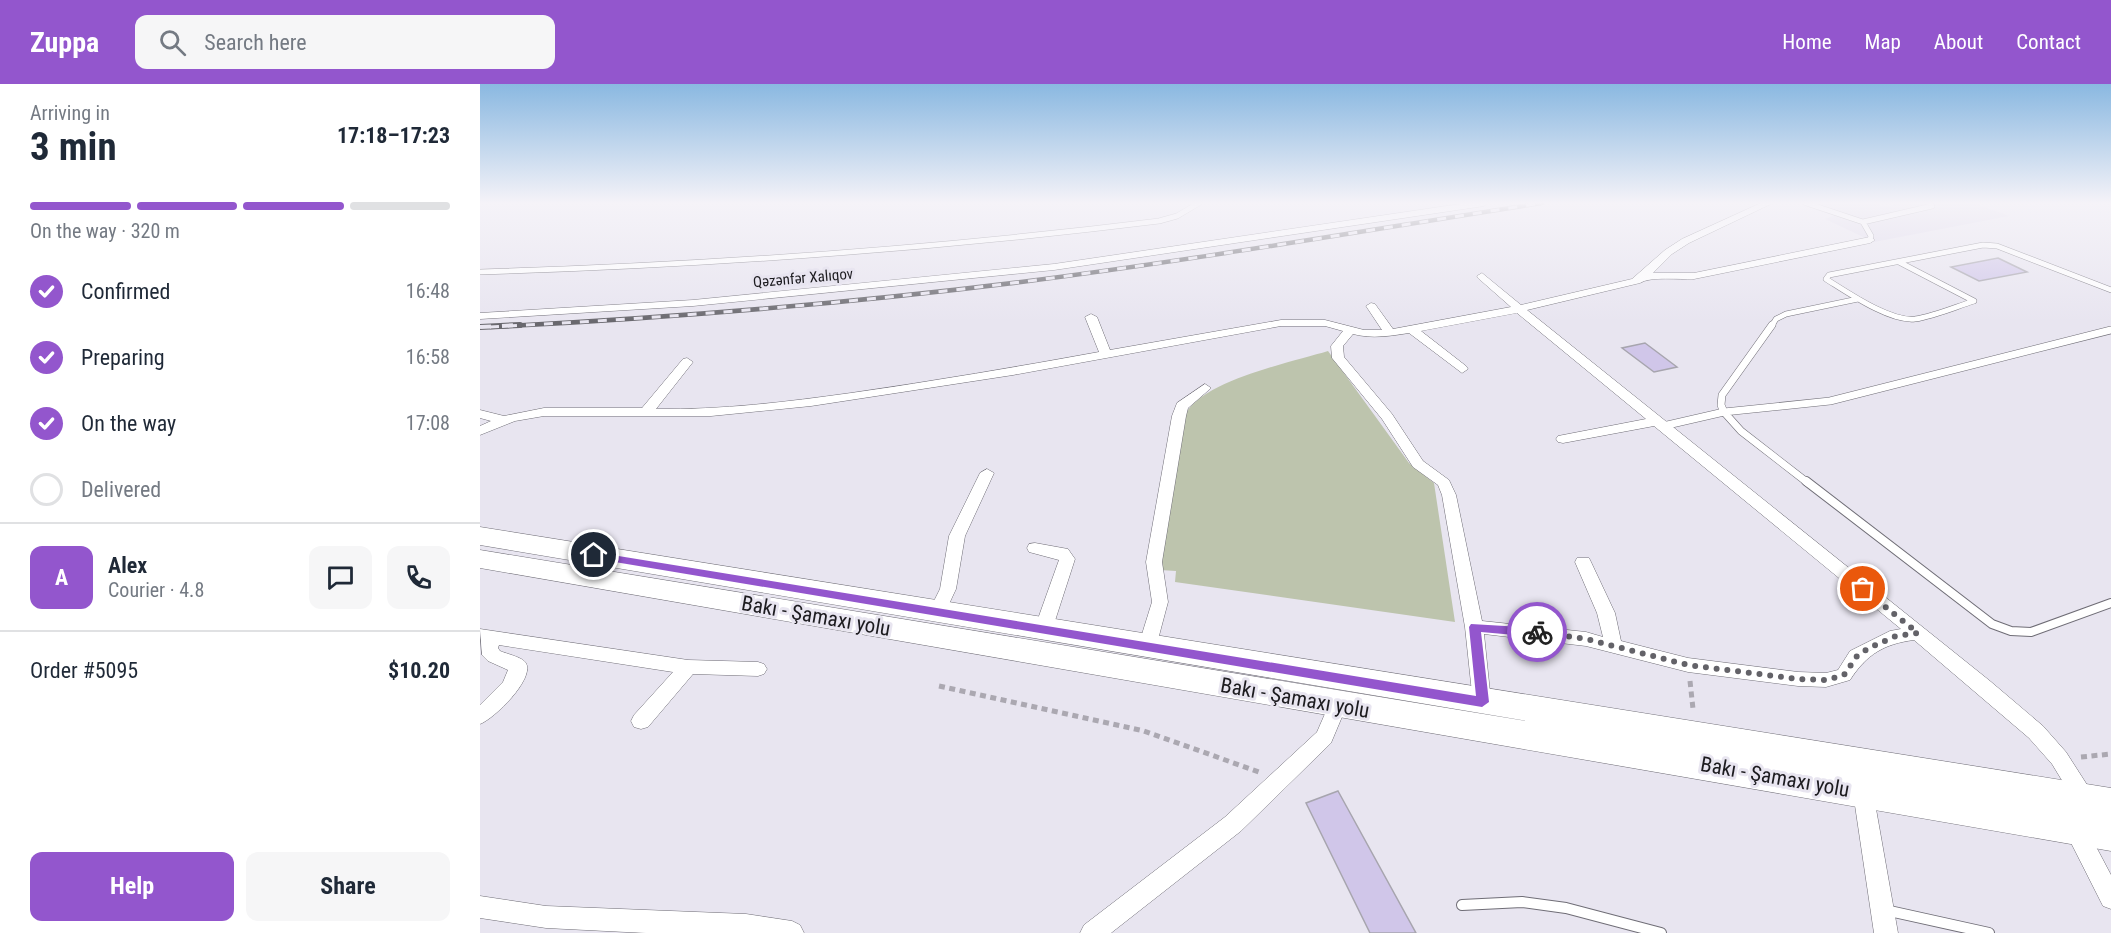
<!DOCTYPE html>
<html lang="en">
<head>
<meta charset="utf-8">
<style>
	body { margin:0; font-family:"Roboto Condensed",sans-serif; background:#f6f6f7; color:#1f2937; height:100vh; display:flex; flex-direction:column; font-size:22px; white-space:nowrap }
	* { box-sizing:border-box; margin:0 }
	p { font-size:20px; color:#747a83 }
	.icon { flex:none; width:33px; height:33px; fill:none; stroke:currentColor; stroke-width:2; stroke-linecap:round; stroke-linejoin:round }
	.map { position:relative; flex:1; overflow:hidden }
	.drawer { display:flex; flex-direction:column; background:#fff; width:480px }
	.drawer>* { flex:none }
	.pin { position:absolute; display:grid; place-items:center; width:51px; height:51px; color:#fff; margin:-26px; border:3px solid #fff; border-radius:50%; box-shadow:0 2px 6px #0007 }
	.courier { position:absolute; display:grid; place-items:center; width:60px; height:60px; margin:-30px; border:4px solid #9356cd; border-radius:50%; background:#fff; color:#222; box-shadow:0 2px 8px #0007 }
	.summary em { font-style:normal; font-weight:700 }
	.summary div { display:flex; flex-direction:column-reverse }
	.summary { display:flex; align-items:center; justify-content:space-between; height:102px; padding:0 30px }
	h1 { font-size:39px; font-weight:700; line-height:45px }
	.bar { display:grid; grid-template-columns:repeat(4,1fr); gap:9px 6px; align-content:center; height:72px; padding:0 30px }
	.bar i { height:8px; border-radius:4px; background:#e0e1e3 }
	.bar .on { background:#9356cd }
	.bar p { grid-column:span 4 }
	.line { display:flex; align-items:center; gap:15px; padding:0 30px; border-top:2px solid #e0e1e3 }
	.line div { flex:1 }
	.round { display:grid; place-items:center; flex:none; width:63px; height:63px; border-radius:12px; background:#f6f6f7 }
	ol { padding:0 30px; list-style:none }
	li { display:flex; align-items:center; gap:18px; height:66px }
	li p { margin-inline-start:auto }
	li .icon { padding:6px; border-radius:50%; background:#9356cd; color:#fff; stroke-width:4 }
	li:last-child { color:#747a83 }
	li i { width:33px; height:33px; border:3px solid #e0e1e3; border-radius:50% }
	.primary-button { display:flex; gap:12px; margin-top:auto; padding:12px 30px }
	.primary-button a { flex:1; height:69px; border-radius:12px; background:#9356cd; color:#fff; font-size:24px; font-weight:700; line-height:69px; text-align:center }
	.primary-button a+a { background:#f6f6f7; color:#1f2937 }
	header { display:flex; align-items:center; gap:36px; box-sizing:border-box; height:84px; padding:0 30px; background:#9356cd; color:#fff }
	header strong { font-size:28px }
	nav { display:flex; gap:33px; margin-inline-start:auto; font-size:21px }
	.search { width:420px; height:54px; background:#f6f6f7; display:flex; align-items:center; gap:15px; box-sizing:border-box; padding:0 21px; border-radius:12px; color:#747a83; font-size:22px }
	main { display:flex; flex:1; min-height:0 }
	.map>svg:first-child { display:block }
	.built { fill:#ddd8ea }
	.green { fill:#bdc4ad }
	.building { fill:#d0c6e9; stroke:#a7a5ae; stroke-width:1.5 }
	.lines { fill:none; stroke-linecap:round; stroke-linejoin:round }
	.service-far3-casing { stroke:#6f6d76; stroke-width:6 }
	.service-far2-casing { stroke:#6f6d76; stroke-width:8 }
	.service-far1-casing { stroke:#6f6d76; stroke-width:10 }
	.service-casing { stroke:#6f6d76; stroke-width:12 }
	.minor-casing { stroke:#6f6d76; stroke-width:1 }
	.trunk-casing { stroke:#6f6d76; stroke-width:1 }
	.path { stroke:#aba8b1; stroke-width:5; stroke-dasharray:6 4.5; stroke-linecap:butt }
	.service-far3 { stroke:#fff; stroke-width:5 }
	.service-far2 { stroke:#fff; stroke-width:7 }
	.service-far1 { stroke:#fff; stroke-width:8 }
	.service { stroke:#fff; stroke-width:10 }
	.minor { fill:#fff; fill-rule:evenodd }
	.trunk { fill:#fff; fill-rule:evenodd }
	.rail-far1-casing { stroke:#69686e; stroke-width:4.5 }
	.rail-casing { stroke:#69686e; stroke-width:6 }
	.rail-far1 { stroke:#e8e5f0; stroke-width:3; stroke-dasharray:9; stroke-linecap:butt }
	.rail { stroke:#e8e5f0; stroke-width:4; stroke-dasharray:11; stroke-linecap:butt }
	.route { fill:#9356cd }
	.done { stroke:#636268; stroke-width:6; stroke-dasharray:0 10.8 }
	.labels { text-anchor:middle; stroke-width:6; stroke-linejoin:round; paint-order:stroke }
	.far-street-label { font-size:15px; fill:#1c1b1f; stroke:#e8e5f0 }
	.near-street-label { font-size:21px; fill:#1c1b1f; stroke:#e8e5f0 }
</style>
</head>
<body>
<header>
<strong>Zuppa</strong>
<div class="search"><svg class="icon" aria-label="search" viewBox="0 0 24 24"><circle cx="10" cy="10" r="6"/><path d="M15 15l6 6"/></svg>Search here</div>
<nav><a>Home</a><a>Map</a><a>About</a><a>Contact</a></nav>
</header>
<main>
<section class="drawer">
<div class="summary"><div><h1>3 min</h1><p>Arriving in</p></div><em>17:18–17:23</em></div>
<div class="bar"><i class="on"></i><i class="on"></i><i class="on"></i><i></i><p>On the way · 320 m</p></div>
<ol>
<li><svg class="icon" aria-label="check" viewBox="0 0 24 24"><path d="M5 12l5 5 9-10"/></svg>Confirmed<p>16:48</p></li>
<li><svg class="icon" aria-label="check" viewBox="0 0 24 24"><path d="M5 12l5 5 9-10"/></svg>Preparing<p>16:58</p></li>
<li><svg class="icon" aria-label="check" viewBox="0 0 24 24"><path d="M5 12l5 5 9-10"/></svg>On the way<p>17:08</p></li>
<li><i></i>Delivered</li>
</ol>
<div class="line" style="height:108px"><b class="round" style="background:#9356cd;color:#fff">A</b><div><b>Alex</b><p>Courier · 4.8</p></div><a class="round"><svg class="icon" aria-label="chat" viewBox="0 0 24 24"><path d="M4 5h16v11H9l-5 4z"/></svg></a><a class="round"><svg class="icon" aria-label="phone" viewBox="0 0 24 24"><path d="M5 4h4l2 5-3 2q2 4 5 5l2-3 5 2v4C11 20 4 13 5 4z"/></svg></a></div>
<div class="line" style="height:78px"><div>Order #5095</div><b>$10.20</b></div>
<div class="primary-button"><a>Help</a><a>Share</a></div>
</section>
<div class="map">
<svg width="1631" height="849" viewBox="0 0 1631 849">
	<rect width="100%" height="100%" fill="#e8e5f0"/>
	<path class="built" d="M1319 119H1393L1403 123 1424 119H1494L1529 132 1394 158 1345 135 1355 131Z"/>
	<path class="green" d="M848 267 929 379 954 399 975 538 695 498 696 487 680 486 705 331C721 297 812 278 848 267Z"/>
	<path class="building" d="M1518 174 1547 188 1499 197 1471 183Z
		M1165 259 1197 283 1174 288 1142 264Z
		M858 707 936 849H890L826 719Z"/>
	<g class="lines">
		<g class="service-far3-casing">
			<path id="service-far3" d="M1326 119 1383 138
				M1390 156 1391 152 1383 138 1452 122
				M1419 178 1494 217C1475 223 1455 232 1435 235 1410 238 1367 208 1346 195L1349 191 1503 161 1517 162 1631 206
				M0 188C227 181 453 165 679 137L697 132 719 119
				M1291 243 1296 235 1306 230 1378 215"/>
		</g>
		<g class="service-far2-casing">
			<path id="service-far2" d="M1183 342 1244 328 1241 321 1242 311 1292 241
				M1328 399 1261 347 1244 328 1350 317 1631 246"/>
		</g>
		<g class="service-far1-casing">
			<path id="service-far1" d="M1326 397 1512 540 1531 547 1551 548 1631 519"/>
		</g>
		<g class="service-casing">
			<path id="service" d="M982 821 1042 818 1086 824 1181 849
				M1405 826 1509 849"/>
		</g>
		<g class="minor-casing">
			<path id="minor" d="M987 119H1008L1004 122 574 186 213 222 0 235V229L213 216 574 180Z
				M1281 119H1293L1209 159 1192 170 1173 189H1214L1390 153 1395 156 1390 159 1214 195C1199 196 1171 192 1160 199L1047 226 1510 597 1563 642 1586 668 1611 707 1614 714 1611 721 1604 723 1597 721 1572 680 1549 654 1434 556C1404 560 1387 570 1370 596L1346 603 1318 602 1208 588 1106 562 1004 550 1011 618 1009 623 1002 626 995 623 993 618 985 543 962 411 958 401 933 383 902 335 852 274 851 262 863 247 845 242H801L533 291 331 322 231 332H64L35 337 0 351V342L11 337 0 334V326L24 332 64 324H162L203 275 207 274 213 278 176 325C242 326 306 318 371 309 454 297 537 283 619 268L605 233 611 230 617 233 630 266 801 236H845L884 246H902L886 222 891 219 895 220 913 245 1031 223 998 194 997 192 1002 189 1041 221 1152 195 1185 166 1202 155ZM1037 229 1166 335 1078 352 1076 355 1078 358 1083 359 1174 342 1421 545 1410 547 1370 567 1358 586 1346 589 1318 588 1208 574 1141 557 1135 529 1111 478 1109 474H1097L1095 478 1117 529 1123 553 1106 548 1002 537 976 411 969 396 943 377 912 330 864 273 863 262 873 250C892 255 910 252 929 249L982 289 988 285 986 282 941 247Z
				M725 300 731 304 708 324 706 332 682 478 688 518 676 563 673 568 667 570 661 568 658 563 672 518 666 478 692 332 697 319Z
				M507 385 514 389 485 452 476 505 463 533 457 535 451 533 448 529 460 505 469 452 500 389Z
				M555 459 588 465 595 475 572 546 569 551 563 552 557 551 554 546 579 476 549 468 547 464 549 460Z
				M0 545 208 576 278 578 284 580 287 585 284 590 278 592 213 590 168 643 161 645 154 643 151 637 154 631 193 588 19 561 18 564 20 567C27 570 42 573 46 579 55 595 14 635 0 640V621L23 598 28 586 8 577 2 571Z
				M858 613 865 616 867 621 851 659 761 747 631 849H600L604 841 745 733 837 648 851 616Z
				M1383 699 1390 702 1393 708 1418 849H1394L1373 708 1376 702Z
				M1595 735 1603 738 1631 791V825L1623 822 1584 745 1587 738Z
				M0 812 66 822 266 830 312 837 320 841 324 849H166L66 844 0 834Z"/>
		</g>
		<g class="trunk-casing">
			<path id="trunk" d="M0 443 1631 704V767L0 484V466L1071 641 0 461Z"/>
		</g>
		<path class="path" d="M1210 597 1213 625 1216 626
			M459 602 664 647 779 688
			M1601 673 1631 670"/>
		<use href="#service-far3" class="service-far3"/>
		<use href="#service-far2" class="service-far2"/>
		<use href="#service-far1" class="service-far1"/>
		<use href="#service" class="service"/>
		<use href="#minor" class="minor"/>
		<use href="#trunk" class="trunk"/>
		<g class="rail-far1-casing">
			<path id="rail-far1" d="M10 243C187 234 364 220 541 198 715 176 888 146 1062 119"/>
		</g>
		<g class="rail-casing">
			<path id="rail" d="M0 243 40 241"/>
		</g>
		<use href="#rail-far1" class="rail-far1"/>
		<use href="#rail" class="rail"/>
	</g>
	<linearGradient id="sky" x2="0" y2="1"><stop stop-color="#8ab8e1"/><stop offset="0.5" stop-color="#f5f3f8"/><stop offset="1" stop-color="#f5f3f8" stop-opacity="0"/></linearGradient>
	<rect width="1631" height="238" fill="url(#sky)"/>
	<path class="route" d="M114 468 996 612 989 543 991 540 1057 544 1063 548 1057 553 1001 548 1009 618 1002 623 111 474 109 471Z"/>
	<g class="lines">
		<path class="done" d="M1057 548 1106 555 1208 581 1318 595 1346 596 1364 591 1377 572 1389 564 1416 552 1438 549 1383 505"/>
	</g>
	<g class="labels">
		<g class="far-street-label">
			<text transform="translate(323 194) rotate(-5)" y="5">Qəzənfər Xalıqov</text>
		</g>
		<g class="near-street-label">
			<text transform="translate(336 532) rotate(10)" y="7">Bakı - Şamaxı yolu</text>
			<text transform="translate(815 614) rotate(10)" y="7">Bakı - Şamaxı yolu</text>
			<text transform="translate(1295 693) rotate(10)" y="7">Bakı - Şamaxı yolu</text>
		</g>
	</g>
</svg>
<div class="pin" style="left:1383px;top:505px;background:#ea580c"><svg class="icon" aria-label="bag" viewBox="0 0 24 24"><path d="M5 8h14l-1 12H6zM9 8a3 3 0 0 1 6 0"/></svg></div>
<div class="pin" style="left:114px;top:471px;background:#1f2937"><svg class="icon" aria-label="home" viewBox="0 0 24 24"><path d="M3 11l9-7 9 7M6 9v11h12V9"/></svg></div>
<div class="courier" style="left:1057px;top:548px"><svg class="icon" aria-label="bike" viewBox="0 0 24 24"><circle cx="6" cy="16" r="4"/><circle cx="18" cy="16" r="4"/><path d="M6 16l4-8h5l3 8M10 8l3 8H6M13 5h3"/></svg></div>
</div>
</main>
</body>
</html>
